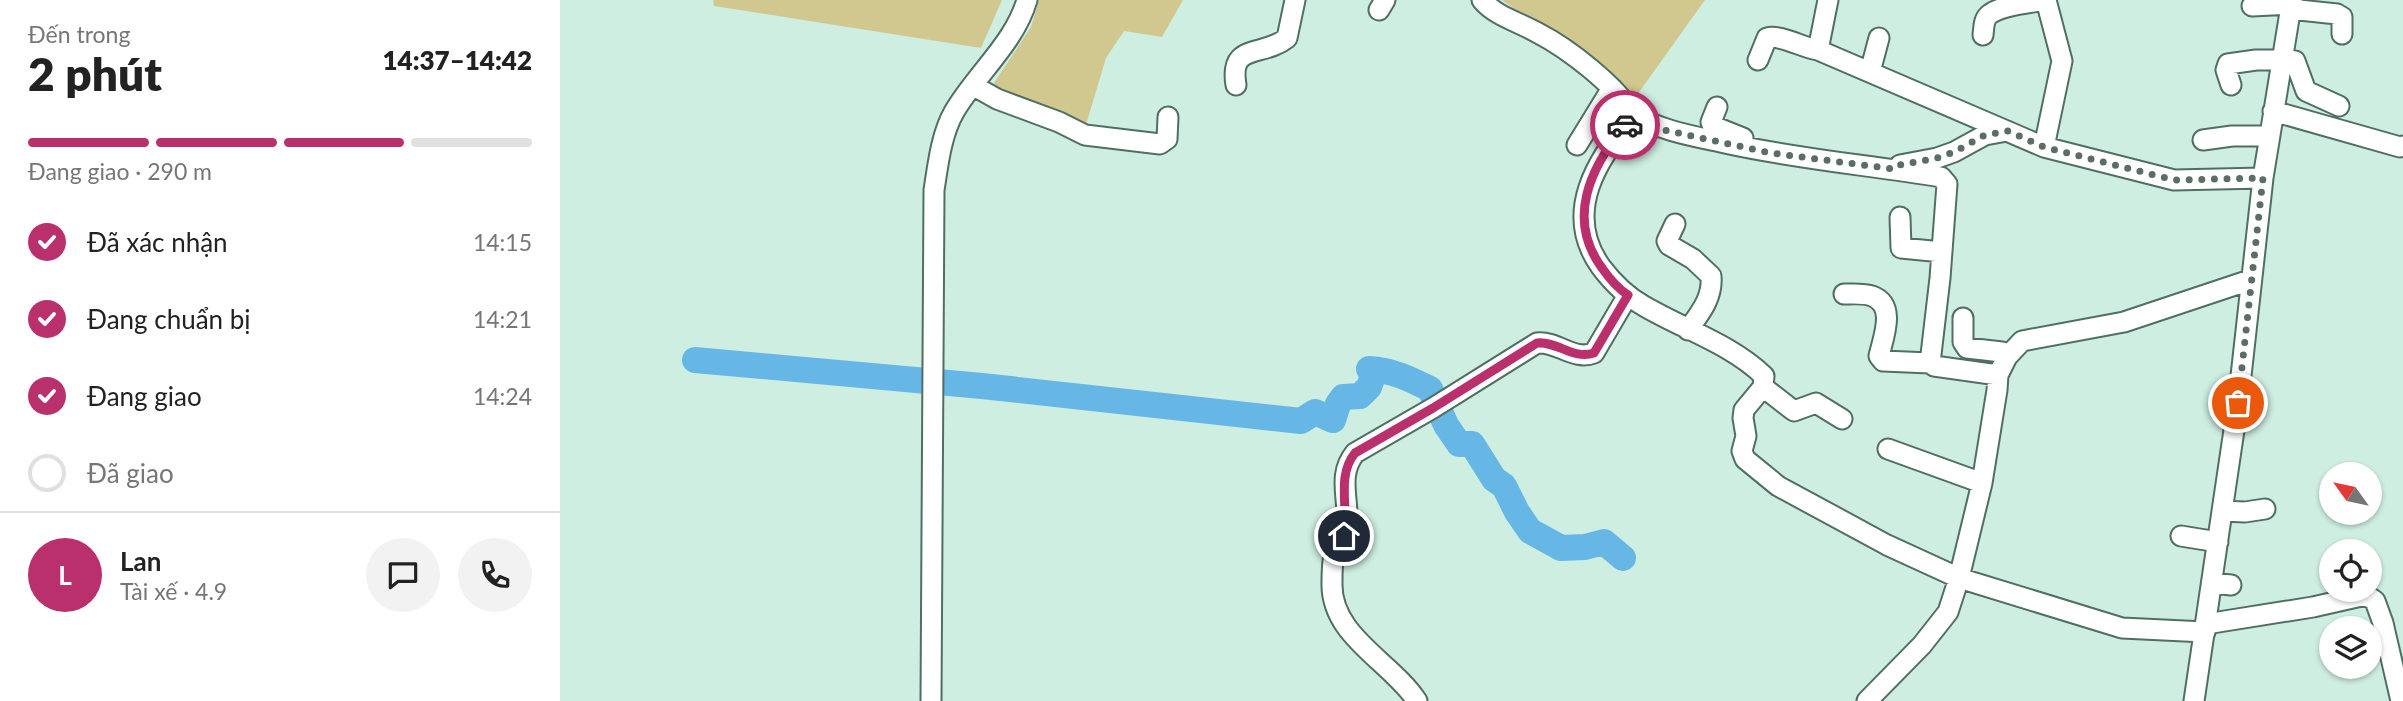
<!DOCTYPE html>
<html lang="vi">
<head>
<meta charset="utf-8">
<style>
	body { margin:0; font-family:Lato,sans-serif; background:#f2f2f2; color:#222; height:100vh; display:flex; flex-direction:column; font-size:26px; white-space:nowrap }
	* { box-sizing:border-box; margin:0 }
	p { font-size:23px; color:#767676 }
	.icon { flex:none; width:38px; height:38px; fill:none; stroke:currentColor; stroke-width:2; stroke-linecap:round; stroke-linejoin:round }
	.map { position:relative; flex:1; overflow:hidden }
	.panel { display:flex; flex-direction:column; background:#fff; width:560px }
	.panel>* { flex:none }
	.needle { width:46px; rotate:303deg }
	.controls { position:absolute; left:1759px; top:462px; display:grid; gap:14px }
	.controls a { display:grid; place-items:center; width:63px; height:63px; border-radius:50%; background:#fff; box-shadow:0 2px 5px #0004; font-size:35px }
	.pin { position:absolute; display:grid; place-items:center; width:60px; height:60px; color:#fff; margin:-30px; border:4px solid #fff; border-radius:50%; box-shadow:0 2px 7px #0007 }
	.courier { position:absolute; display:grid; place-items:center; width:70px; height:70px; margin:-35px; border:5px solid #ba306c; border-radius:50%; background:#fff; color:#222; box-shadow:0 2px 9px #0007 }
	.headline em { font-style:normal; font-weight:800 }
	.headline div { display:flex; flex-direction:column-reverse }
	.headline { display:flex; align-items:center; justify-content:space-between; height:119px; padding:0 28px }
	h1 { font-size:46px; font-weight:800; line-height:52px }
	.bar { display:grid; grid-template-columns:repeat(4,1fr); gap:10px 7px; align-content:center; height:84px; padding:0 28px }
	.bar i { height:9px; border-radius:5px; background:#e0e0e0 }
	.bar .on { background:#ba306c }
	.bar p { grid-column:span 4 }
	.line { display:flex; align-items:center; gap:18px; padding:0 28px; border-top:2px solid #e0e0e0 }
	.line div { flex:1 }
	.round { display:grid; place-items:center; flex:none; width:74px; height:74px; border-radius:37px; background:#f2f2f2 }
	ol { padding:0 28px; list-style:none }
	li { display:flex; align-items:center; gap:21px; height:77px }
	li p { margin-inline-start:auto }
	li .icon { padding:7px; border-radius:50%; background:#ba306c; color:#fff; stroke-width:4 }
	li:last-child { color:#767676 }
	li i { width:38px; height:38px; border:4px solid #e0e0e0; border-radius:50% }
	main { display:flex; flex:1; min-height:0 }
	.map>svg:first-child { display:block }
	.green { fill:#d1c88f }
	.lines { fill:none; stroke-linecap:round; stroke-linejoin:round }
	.river { stroke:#66b7e6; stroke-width:26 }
	.minor-casing { stroke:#516e63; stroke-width:23 }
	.minor { stroke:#fff; stroke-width:19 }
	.done { stroke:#5b6e66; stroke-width:7; stroke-dasharray:0 12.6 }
	.route { stroke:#ba306c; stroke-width:9 }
</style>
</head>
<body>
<main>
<section class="panel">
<div class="headline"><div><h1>2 phút</h1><p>Đến trong</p></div><em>14:37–14:42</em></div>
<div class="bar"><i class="on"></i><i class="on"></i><i class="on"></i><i></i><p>Đang giao · 290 m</p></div>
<ol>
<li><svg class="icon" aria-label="check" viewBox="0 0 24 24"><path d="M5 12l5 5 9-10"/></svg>Đã xác nhận<p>14:15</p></li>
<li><svg class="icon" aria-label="check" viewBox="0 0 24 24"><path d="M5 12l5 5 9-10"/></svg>Đang chuẩn bị<p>14:21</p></li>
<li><svg class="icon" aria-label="check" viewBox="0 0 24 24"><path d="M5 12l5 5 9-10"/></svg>Đang giao<p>14:24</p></li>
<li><i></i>Đã giao</li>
</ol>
<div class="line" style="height:126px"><b class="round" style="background:#ba306c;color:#fff">L</b><div><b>Lan</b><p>Tài xế · 4.9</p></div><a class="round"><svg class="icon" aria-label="chat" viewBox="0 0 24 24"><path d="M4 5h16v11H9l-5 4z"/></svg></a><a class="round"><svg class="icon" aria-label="phone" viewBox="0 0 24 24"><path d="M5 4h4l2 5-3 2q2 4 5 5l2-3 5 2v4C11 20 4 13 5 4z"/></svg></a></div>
</section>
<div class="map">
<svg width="1843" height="701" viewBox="0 0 1843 701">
	<rect width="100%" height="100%" fill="#ceeee1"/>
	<path class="green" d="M153 0H442L421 48 154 6Z
		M479 0H623L602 37 564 31 546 58 525 128 432 86 471 27Z
		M942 0H1145L1077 95Z"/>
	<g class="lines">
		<path class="river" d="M135 360 422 386 741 421 755 412 773 420 778 404 783 397 800 396 809 387 813 376 809 369C832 370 850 379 870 389L886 425 899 444H912L934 479 944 486 957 512 970 531 1001 548 1025 547 1044 542 1063 558"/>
		<g class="minor-casing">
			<path id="minor" d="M922 0C935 16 961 23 978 33 1009 49 1055 85 1074 115 1037 159 1002 213 1041 267 1053 283 1066 296 1084 306 1123 329 1171 344 1204 376L1203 387 1184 410 1183 418 1186 436 1182 451 1185 459 1218 486 1327 545 1399 578 1562 628 1645 632
				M1692 6 1731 4
				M1730 9 1777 14 1782 17V34
				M819 10 825 0
				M1423 35C1424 28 1423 19 1430 14 1442 5 1470 3 1486 0
				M1258 50 1268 0
				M1722 58 1735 61 1746 91 1779 106
				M1198 60 1207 38C1220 34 1243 48 1258 50L1484 147 1614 180 1703 178
				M1310 72 1319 38
				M676 85C669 42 702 58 727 38L735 0
				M1671 85 1666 70 1668 64 1696 60H1722
				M414 86 437 99 499 122 525 135 600 144 607 139 608 117
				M1157 107 1151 122 1153 126 1183 138
				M1713 111 1840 147 1843 146
				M1074 115C1102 131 1133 136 1165 143 1236 159 1309 165 1381 177L1387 184 1380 278 1370 363 1374 366 1438 375
				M1643 140 1672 136H1709
				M1017 145 1052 88
				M1484 147 1502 61 1486 0
				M1340 165 1377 158 1394 152 1425 135 1447 131
				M1340 217 1341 248 1382 252
				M1115 224 1107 241 1109 245 1133 259 1151 276C1153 298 1140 313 1128 330
				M1284 294C1292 294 1304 293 1312 296 1337 305 1323 338 1319 356L1323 361 1370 363
				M1403 318V342L1407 348 1442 352 1447 357
				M1203 387 1234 411 1256 403 1282 419
				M1328 449 1422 483
				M1662 511 1685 512 1705 509
				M1621 536 1658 542
				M1652 583 1671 585
				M1646 624 1753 607 1806 595 1815 601 1823 623 1841 701
				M371 701 374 190C378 165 381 135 394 112 416 74 454 44 467 0
				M857 701C831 661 770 636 772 582 772 572 772 554 777 545 782 536 786 531 787 520 788 496 778 474 795 453L873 408 977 343C998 341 1013 361 1034 353L1068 295
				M1307 701 1362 645 1388 612 1399 578 1422 483 1437 390 1438 375 1447 357 1462 341 1564 322 1690 280
				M1634 701 1678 403 1703 178 1732 0"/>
		</g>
		<use href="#minor" class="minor"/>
	</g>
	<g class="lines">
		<path class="done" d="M1065 125 1074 114 1104 130 1211 153 1334 169 1339 165 1377 158 1394 152 1425 135 1448 131 1484 147 1614 180 1703 178 1678 403"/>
		<path class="route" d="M784 536C789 509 776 476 795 453L873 408 977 343C998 341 1013 360 1034 353L1068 295C1057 288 1049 278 1042 268 1006 219 1030 168 1065 125"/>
	</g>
</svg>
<div class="controls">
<a><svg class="needle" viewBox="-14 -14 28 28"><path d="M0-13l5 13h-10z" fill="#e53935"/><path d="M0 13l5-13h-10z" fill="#767676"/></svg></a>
<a><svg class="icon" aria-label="locate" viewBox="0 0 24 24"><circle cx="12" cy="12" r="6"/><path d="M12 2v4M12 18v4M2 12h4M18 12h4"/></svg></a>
<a><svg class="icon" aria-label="layers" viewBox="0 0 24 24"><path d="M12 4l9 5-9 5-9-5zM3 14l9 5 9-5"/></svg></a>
</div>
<div class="pin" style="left:1678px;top:403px;background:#ea580c"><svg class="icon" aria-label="bag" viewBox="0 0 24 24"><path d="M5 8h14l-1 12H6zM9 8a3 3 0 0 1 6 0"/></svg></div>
<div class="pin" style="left:784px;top:536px;background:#1f2937"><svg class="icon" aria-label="home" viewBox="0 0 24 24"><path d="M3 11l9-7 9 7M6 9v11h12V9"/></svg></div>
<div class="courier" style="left:1065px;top:125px"><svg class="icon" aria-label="car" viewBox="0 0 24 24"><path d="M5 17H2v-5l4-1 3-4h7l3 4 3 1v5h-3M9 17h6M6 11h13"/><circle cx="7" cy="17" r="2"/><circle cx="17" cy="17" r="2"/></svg></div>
</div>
</main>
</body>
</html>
